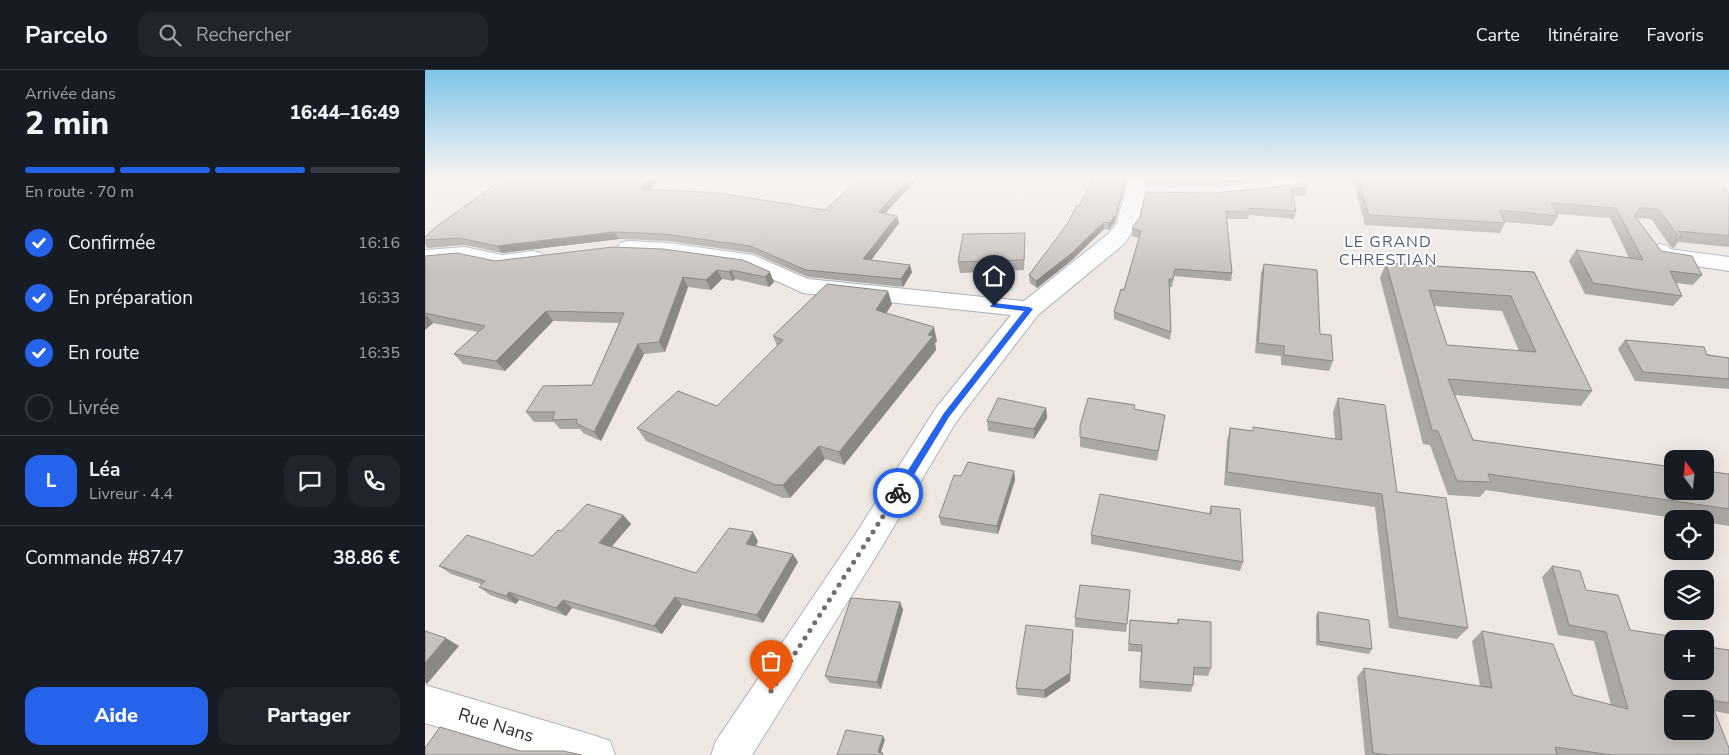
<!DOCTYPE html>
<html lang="fr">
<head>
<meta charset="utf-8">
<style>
	body { margin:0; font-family:"Nunito Sans",sans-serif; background:#20242c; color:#f1f3f6; height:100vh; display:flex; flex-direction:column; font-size:19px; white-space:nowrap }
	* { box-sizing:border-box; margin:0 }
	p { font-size:16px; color:#9ea1a6 }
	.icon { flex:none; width:28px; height:28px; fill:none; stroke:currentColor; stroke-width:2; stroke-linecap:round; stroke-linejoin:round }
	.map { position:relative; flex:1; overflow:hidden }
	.details { display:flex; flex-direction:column; background:#171b24; width:425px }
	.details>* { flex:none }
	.needle { width:32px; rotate:345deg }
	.tools { position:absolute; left:1239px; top:380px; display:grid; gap:10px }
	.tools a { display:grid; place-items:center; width:50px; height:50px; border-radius:10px; background:#171b24; box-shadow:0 5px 20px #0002; font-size:25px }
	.pin { position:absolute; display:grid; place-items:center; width:42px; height:42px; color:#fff; margin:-51px -21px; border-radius:50% 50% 50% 0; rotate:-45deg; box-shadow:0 0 5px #0007 }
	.pin .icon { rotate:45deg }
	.courier { position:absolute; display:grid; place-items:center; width:50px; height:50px; margin:-25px; border:4px solid #2563eb; border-radius:50%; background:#fff; color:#222; box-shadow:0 1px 6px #0007 }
	.head em { font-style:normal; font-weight:800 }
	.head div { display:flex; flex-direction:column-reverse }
	.head { display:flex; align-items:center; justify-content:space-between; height:85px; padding:0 25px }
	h1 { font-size:32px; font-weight:800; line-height:38px }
	.bar { display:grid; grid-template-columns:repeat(4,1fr); gap:8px 5px; align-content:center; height:60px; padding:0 25px }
	.bar i { height:6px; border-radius:4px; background:#363941 }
	.bar .active { background:#2563eb }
	.bar p { grid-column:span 4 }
	.line { display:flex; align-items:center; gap:12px; padding:0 25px; border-top:1px solid #363941 }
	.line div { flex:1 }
	.round { display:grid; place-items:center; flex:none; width:52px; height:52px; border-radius:15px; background:#20242c }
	ol { padding:0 25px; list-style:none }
	li { display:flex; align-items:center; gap:15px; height:55px }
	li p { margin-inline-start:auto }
	li .icon { padding:5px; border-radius:50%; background:#2563eb; color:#fff; stroke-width:4 }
	li:last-child { color:#9ea1a6 }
	li i { width:28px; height:28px; border:2px solid #363941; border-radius:50% }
	.cta { display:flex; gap:10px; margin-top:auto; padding:10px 25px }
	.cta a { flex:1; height:58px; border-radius:15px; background:#2563eb; color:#fff; font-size:20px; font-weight:800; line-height:58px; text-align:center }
	.cta a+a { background:#20242c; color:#f1f3f6 }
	header { display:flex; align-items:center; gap:30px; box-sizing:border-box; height:70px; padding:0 25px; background:#171b24; border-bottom:1px solid #363941 }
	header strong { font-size:24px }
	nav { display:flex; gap:28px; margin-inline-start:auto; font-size:18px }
	.search { width:350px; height:45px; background:#20242c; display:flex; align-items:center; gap:12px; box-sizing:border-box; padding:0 18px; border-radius:15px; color:#9ea1a6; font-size:19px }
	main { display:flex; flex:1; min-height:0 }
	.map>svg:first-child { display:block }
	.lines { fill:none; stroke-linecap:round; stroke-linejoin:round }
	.minor-casing { stroke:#aeb2b9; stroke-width:2 }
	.minor { fill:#fff; fill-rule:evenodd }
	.wall { fill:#aba7a3; fill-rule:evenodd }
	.shaded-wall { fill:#8b8884 }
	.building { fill:#c7c2bd; stroke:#8b8884; fill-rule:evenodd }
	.route { fill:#2563eb }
	.done { stroke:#716f6d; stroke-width:5; stroke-dasharray:0 9 }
	.labels { text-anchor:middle; stroke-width:4; stroke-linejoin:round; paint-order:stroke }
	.neighbourhood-label { font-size:16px; letter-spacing:1px; fill:#505f7d; stroke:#fff }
	.near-street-label { font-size:18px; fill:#2e2e2e; stroke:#fff }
</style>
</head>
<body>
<header>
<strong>Parcelo</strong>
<div class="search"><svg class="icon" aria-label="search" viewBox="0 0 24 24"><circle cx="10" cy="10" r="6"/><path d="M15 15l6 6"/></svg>Rechercher</div>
<nav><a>Carte</a><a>Itinéraire</a><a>Favoris</a></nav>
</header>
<main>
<section class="details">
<div class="head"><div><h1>2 min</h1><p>Arrivée dans</p></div><em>16:44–16:49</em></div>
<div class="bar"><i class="active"></i><i class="active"></i><i class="active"></i><i></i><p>En route · 70 m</p></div>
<ol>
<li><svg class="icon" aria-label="check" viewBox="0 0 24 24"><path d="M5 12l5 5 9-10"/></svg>Confirmée<p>16:16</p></li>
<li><svg class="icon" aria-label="check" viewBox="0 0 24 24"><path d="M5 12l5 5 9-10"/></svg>En préparation<p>16:33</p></li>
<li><svg class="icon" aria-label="check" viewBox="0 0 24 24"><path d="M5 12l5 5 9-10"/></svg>En route<p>16:35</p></li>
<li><i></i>Livrée</li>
</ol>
<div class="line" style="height:90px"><b class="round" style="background:#2563eb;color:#fff">L</b><div><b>Léa</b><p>Livreur · 4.4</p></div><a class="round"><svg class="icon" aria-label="chat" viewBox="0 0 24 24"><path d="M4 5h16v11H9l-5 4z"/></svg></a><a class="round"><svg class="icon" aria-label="phone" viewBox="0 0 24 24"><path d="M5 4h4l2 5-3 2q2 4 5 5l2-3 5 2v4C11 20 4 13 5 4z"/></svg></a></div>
<div class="line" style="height:65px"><div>Commande #8747</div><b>38.86 €</b></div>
<div class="cta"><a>Aide</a><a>Partager</a></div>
</section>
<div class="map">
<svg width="1304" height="685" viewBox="0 0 1304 685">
	<rect width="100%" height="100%" fill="#eee7e2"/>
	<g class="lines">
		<g class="minor-casing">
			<path id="minor" d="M704 107H724L722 116 788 117 868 109 875 111 878 115 875 119 868 121 788 129 719 128 713 154 699 174 613 245 531 352 450 488 327 685H286L291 671 428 468 511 338 586 245 378 223 323 198 243 187 195 183 192 178 195 173 203 171 243 173 328 185 383 209 599 231 683 164 692 153Z
				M1235 174 1243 176 1245 179 1304 187V201L1230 190 1224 181 1227 176Z
				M40 177 77 185 108 181 116 183 119 188 116 193 77 199 40 191 0 194V180Z
				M0 615 171 666 185 671 190 685H107L0 653Z"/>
		</g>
		<use href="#minor" class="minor"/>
	</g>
	<path class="wall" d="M81 107H234L225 120 400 140 437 107H494L460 143 472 146 474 153 446 190 487 202 478 217 383 207 328 183 243 171 194 169 77 183 40 175 3 178 0 175V167Z
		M668 107H702L690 152 684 160 679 159 647 190 612 218 605 213 604 205 643 153 654 136Z
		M725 107H888L887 111 868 107 788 115 724 114Z
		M927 107H1291L1304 124V177L1253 172 1249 178 1246 177 1226 149 1212 148 1236 181 1277 205 1268 215 1251 213 1257 226 1248 236 1160 224 1144 191 1151 180 1204 188 1185 148 1132 144 1133 146 1127 156 1080 152V153L1075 163 940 155Z
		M870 115 882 118 880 126H867L871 141 869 149 824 145 823 149H802L807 203 806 211 749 206 747 217H744L746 262 745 270 689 249V242L699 220 714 168 707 166V158L789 123Z
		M600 163V173L599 200 535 203 533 192Z
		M0 186 70 191 318 190 349 212 344 217 310 209 308 211 297 209 286 220 263 217 240 282 219 284 176 371 158 363 155 359H135L129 352H109L101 342 167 315 194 253 128 251 80 301 38 294 29 284 53 262 8 253 0 260Z
		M961 193 1109 202 1167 321 1156 336 1030 325 1048 370 1303 404 1304 403V456L1280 452V449H1256L1061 420 1055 427 1023 425 1005 375 998 374 955 208ZM1009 236 1077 241 1094 281 1022 275Z
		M839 194 895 264 908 291 904 301 856 295V286L830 283 836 203Z
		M467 234 461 243 512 271 510 273 511 280 419 395 400 389 365 428H358L221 371 212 358 292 336 352 276 348 266Z
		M1200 270 1304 288V319L1210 311 1193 279Z
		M913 328 972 422 1043 558 1032 569 964 558 950 437 799 415 802 371 805 358 827 361 910 369 908 342Z
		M621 338 622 348 609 369 563 361 562 351Z
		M709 339 739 355 732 391 655 377V356Z
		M589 401 590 410 573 464 516 455 514 447 536 406Z
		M786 436 818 492 815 501 666 474V465L784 444Z
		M198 445 206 454 187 476 271 503 333 471 331 476 373 492 338 553 257 535 237 564 147 538 141 546 94 530 91 534 65 525 54 517 56 514 26 504 14 496 108 486 136 461Z
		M1127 496 1161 520 1205 560 1290 578 1304 580V644L1290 641 1304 685H940L932 607 939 598 1055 616 1047 571 1057 561 1148 625 1186 635 1169 571 1133 565 1117 507Z
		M475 532 478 540 456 619 405 613 400 606Z
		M893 542 947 579 944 584 891 575V546Z
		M650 548 702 554 701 562 650 557Z
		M753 549 786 598 783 606 769 605 768 615 766 622 714 618 716 582 703 581 705 550 752 553Z
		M648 560 645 611 620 628 592 625 591 618Z"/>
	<path class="shaded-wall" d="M225 107H234L220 127 216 119Z
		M486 107H494L455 149 453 142Z
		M701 107H702L690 152 684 160V153Z
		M472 146 474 153 441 197 438 189Z
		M679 152V159L647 190 612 218 611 211Z
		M189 162 194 169 77 183 72 176Z
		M485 195 487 202 478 217 476 209Z
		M292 200 297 209 286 220 281 210Z
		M306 200 310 209 308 211 304 202Z
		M345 202 349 212 344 217 340 207Z
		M258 207 263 217 240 282 234 272Z
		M463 221 467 234 455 253 451 240Z
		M121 241 128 251 80 301 71 291Z
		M0 244 8 253 0 260Z
		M509 257 512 271 510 273 511 280 419 395 414 382Z
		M213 274 219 284 176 371 169 362Z
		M621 338 622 348 609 369V359Z
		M394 376 400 389 365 428 358 415Z
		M589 401 590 410 573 464 572 456Z
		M198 445 206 454 183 481 174 473Z
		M328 462 333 471 327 483 321 474Z
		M368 484 373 492 338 553 332 545Z
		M84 522 94 530 91 534 81 526Z
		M250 527 257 535 237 564 229 556Z
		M138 530 147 538 141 546 131 538Z
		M475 532 478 540 456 619 452 612Z
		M648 560 645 611 620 628 619 620Z
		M21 568 34 576 2 614 0 612V593Z
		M458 666 460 670 455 685 453 682Z"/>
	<path class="building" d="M81 107H225L216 119 294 123 400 140 437 107H486L453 142 472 146 438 189 485 195 476 209 381 200 325 176 239 164 189 162 72 176 34 168 0 170V167L12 156Z
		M668 107H701L691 145 684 153 679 152 647 183 611 211 604 205 643 153 651 136H654Z
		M725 107H801L789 108Z
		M933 107H1291L1304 124V166L1253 161 1257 167H1254L1233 139 1215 138 1210 146 1236 181 1267 186 1277 205 1245 201 1257 226 1168 213 1151 180 1218 190 1191 138 1126 133 1133 146 1074 140 1080 153 944 145Z
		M879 112 882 118H866L871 141 824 138V142L801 141 807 203 750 199 748 209H744L746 262 689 242 696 219 699 220 716 161 707 158 715 147 721 122 789 123 870 115Z
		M600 163 599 190 533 192 538 164Z
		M188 177 238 179 318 190 345 202 340 207 306 200 304 202 292 200 281 210 258 207 234 272 213 274 169 362 151 353 152 349 127 350 130 342H101L118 316 167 315 199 243 121 241 71 291 29 284 60 256 0 243V186L32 183 70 191Z
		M961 193 1109 202 1167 321 1023 309 1048 370 1248 397V421H1280V401L1304 404V439L1063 404 1066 412 1032 411 1013 361 1007 360ZM1004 220 1086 226 1111 282 1022 275Z
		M839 194 892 200 895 264 906 265 908 291 859 285V276L833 273Z
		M402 214 463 221 451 240 509 257 503 265 508 266 414 382 394 376 358 415H351L212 358 253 321 292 336 358 270 348 266Z
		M1200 270 1279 277 1282 285 1304 288V309L1218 302Z
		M573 328 621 338 609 359 562 351Z
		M663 328 710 335 709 339 740 345 733 381 655 367V356Z
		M913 328 960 335 972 422 1021 428 1043 558 973 547 957 424 802 402 805 358 828 361V357L917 370Z
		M543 392 589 401 572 456 514 447 529 405 536 406Z
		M675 424 786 444V436L815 439 818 492 666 465Z
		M162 434 198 445 174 473 271 503 304 458 328 462 321 474 368 484 332 545 250 527 229 556 138 530 131 538 84 522 81 526 54 517 60 511 14 496 42 465 108 486 133 460 136 461Z
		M1127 496 1155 501 1161 520 1193 525 1205 560 1264 569H1248V601H1280V571L1290 578 1304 580V633L1285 630 1304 678V685H1187L1130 677 1132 685H963L948 683 939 598 1067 618 1057 561 1128 574 1148 625 1203 639 1181 562 1144 555ZM1248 629H1280V661H1248Z
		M655 515 705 520 702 554 650 548Z
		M426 528 475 532 452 612 400 606Z
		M893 542 944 550 947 579 894 571Z
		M753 549 786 552V598L769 597 768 615 715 611 717 575 704 574 705 550 753 554Z
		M601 555 648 560 645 603 619 620 591 618Z
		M0 561 21 568 0 593Z
		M15 657 95 681H138L157 685H0V678Z
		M421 660 458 666 453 682 458 683 457 685H412Z"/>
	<linearGradient id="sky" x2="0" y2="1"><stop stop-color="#7dc4e8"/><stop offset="0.53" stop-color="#f7f4f2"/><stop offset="1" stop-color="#f7f4f2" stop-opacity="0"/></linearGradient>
	<rect width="1304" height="203" fill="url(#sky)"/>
	<path class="route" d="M569 233 604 237 608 239 524 347 476 426H470V421L519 343 599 241 566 237 565 236Z"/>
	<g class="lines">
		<path class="done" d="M346 621 473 423"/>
	</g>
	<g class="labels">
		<g class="neighbourhood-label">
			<text x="963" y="177">LE GRAND<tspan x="963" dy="18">CHRESTIAN</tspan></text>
		</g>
		<g class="near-street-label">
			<text transform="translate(71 655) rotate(17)" y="6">Rue Nans</text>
		</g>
	</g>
</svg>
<div class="tools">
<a><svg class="needle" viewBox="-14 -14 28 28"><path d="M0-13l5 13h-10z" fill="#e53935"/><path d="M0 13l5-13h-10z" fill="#9ea1a6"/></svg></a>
<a><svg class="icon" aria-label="locate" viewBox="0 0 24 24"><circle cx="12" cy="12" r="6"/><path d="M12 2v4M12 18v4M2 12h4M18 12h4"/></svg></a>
<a><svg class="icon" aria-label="layers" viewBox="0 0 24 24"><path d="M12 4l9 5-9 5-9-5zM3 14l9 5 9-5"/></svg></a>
<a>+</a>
<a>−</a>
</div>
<div class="pin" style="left:346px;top:621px;background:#ea580c"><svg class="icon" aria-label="bag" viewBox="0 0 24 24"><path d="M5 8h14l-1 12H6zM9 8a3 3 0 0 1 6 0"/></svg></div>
<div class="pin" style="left:569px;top:236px;background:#1f2937"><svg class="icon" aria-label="home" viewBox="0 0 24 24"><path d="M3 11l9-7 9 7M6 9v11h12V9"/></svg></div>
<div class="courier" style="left:473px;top:423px"><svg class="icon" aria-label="bike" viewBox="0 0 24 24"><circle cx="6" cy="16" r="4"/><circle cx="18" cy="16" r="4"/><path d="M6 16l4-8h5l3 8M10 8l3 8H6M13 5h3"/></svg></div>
</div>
</main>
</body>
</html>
